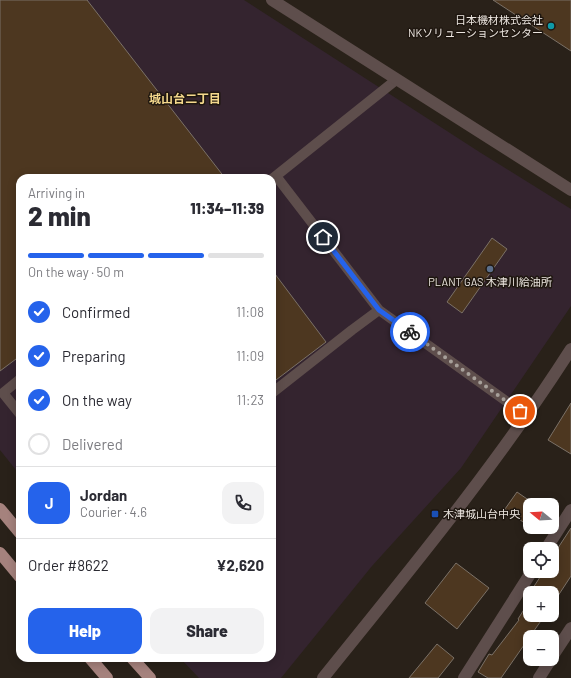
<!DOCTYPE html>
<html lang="en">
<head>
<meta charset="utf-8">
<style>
	body { margin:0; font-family:Barlow,"Noto Sans JP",sans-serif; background:#f2f2f3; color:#2b2b33; height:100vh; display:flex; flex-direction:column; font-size:15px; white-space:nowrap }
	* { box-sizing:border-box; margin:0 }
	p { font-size:13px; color:#7c7c81 }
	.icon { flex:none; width:22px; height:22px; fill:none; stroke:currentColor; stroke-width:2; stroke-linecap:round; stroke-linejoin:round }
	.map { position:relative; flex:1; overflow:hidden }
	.sheet { position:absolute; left:16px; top:174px; width:260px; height:488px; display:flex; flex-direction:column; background:#fff; border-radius:12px; box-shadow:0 2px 10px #0003 }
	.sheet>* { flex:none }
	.needle { width:26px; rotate:288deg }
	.controls { position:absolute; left:523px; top:498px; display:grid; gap:8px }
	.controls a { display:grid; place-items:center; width:36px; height:36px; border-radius:8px; background:#fff; box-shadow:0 2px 10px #0003; font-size:20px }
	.pin { position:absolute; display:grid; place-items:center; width:34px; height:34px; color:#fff; margin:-17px; border:2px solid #fff; border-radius:50%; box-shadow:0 1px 4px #0007 }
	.courier { position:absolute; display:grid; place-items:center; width:40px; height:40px; margin:-20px; border:3px solid #2563eb; border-radius:50%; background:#fff; color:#222; box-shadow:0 1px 5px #0007 }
	.head em { font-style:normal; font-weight:800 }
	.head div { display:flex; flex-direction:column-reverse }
	.head { display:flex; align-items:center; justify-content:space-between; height:68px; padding:0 12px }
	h1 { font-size:26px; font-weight:800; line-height:30px }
	.bar { display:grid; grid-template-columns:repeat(4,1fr); gap:6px 4px; align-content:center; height:48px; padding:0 12px }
	.bar i { height:5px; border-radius:3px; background:#e1e1e2 }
	.bar .on { background:#2563eb }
	.bar p { grid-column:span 4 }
	.line { display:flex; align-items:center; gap:10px; padding:0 12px; border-top:1px solid #e1e1e2 }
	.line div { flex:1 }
	.round { display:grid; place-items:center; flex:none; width:42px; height:42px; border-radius:12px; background:#f2f2f3 }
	ol { padding:0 12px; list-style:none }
	li { display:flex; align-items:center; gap:12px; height:44px }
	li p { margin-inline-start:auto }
	li .icon { padding:4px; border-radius:50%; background:#2563eb; color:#fff; stroke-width:4 }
	li:last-child { color:#7c7c81 }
	li i { width:22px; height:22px; border:2px solid #e1e1e2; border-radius:50% }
	.action { display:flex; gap:8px; margin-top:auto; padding:8px 12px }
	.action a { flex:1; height:46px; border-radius:12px; background:#2563eb; color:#fff; font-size:16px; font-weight:800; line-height:46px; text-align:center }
	.action a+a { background:#f2f2f3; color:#2b2b33 }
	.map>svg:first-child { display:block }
	.commercial { fill:#34242f }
	.building { fill:#4d3720; stroke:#7b7167 }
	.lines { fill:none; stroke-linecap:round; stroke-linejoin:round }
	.service { stroke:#5e4e4c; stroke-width:10 }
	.minor { stroke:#5e4e4c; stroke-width:12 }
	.tertiary { stroke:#5e4e4c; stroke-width:12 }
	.trunk { stroke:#a5827d; stroke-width:12 }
	.done { stroke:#a7a09a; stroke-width:4; stroke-dasharray:0 7.2 }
	.route { stroke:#2563eb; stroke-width:5 }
	.culture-dot { fill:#0f9aa8; stroke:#1f1710; stroke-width:1.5 }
	.service-dot { fill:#5c6f8a; stroke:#1f1710; stroke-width:1.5 }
	.transit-dot { fill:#1a4fb4; stroke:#1f1710; stroke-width:1.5 }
	.labels { text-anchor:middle; stroke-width:3; stroke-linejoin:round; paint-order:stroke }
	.poi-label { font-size:11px; fill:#ebe5df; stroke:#1f1710; text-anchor:end }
	.neighbourhood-label { font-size:12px; font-weight:bold; fill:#f4d88c; stroke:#1f1710 }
</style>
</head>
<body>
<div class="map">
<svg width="571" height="678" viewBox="0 0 571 678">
	<rect width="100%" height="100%" fill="#292119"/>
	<path class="commercial" d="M0 0H244L481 153 571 209V306L461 468 372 566 281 678H199L180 658H272V178H20V475L0 450Z"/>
	<path class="building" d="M0 0H87L225 178H20V356L0 371Z
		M493 0H571V51Z
		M492 238 507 249 462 313 447 302Z
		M272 270 326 342 272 383Z
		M571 403V454L548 440Z
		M517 492 530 501V527L505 509Z
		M571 528V576L552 605V593H534L531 591 544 571H552V557Z
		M456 563 489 588 457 629 425 603Z
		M530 600V615H545L501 678H488L478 672 489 654 492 655 519 620 518 619Z
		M437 644 454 658 438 678H409Z"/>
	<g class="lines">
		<path class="service" d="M276 176 379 310 527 416
			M272 179 396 80
			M20 379 3 393 20 414
			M272 393 352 330 379 310"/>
		<path class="minor" d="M272 0 571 190
			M546 549 571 510
			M552 657 571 628
			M464 678 532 571
			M539 678 551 659"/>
		<path class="tertiary" d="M323 678C409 571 497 465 571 349"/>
		<path class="trunk" d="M0 509 20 533
			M0 553 20 577
			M90 658 107 678
			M132 658 150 678"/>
	</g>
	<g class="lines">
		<path class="done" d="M410 332 520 411"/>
		<path class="route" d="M323 237 379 310 410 332"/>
	</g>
	<circle class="culture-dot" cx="551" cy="26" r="4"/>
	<circle class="service-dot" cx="490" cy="269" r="4"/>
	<rect class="transit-dot" x="431" y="510" width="8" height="8" rx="2"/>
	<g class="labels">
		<g class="poi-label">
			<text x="543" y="24">日本機材株式会社<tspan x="543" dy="13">NKソリューションセンター</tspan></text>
			<text x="490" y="286" text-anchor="middle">PLANT GAS 木津川給油所</text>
			<text x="443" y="518" text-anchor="start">木津城山台中央</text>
		</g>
		<g class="neighbourhood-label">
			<text x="185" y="103">城山台二丁目</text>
		</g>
	</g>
</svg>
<div class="controls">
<a><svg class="needle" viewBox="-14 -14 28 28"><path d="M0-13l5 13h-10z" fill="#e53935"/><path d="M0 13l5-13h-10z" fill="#7c7c81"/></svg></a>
<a><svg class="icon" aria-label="locate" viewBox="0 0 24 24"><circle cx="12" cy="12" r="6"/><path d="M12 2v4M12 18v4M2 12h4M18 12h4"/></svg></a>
<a>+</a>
<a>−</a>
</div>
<div class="pin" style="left:520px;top:411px;background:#ea580c"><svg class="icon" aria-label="bag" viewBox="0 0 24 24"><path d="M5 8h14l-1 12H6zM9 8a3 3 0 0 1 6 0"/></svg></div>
<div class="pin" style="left:323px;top:237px;background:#1f2937"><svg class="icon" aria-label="home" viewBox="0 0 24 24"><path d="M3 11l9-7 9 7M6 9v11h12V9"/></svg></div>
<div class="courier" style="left:410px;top:332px"><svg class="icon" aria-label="bike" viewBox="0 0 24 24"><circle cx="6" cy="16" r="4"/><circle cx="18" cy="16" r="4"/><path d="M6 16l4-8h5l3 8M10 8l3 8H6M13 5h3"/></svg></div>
<section class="sheet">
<div class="head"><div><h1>2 min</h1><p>Arriving in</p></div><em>11:34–11:39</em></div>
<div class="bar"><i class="on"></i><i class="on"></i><i class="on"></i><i></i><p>On the way · 50 m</p></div>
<ol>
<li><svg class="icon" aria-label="check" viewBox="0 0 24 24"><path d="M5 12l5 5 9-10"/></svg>Confirmed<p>11:08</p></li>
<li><svg class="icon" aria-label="check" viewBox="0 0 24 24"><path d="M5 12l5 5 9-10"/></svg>Preparing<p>11:09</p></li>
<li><svg class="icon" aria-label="check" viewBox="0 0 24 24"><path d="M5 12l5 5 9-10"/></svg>On the way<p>11:23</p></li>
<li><i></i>Delivered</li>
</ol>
<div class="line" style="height:72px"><b class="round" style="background:#2563eb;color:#fff">J</b><div><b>Jordan</b><p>Courier · 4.6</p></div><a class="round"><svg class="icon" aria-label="phone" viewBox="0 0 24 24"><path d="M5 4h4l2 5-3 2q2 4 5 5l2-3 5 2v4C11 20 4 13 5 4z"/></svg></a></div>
<div class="line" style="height:52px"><div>Order #8622</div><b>¥2,620</b></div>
<div class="action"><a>Help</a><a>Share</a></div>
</section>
</div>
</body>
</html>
